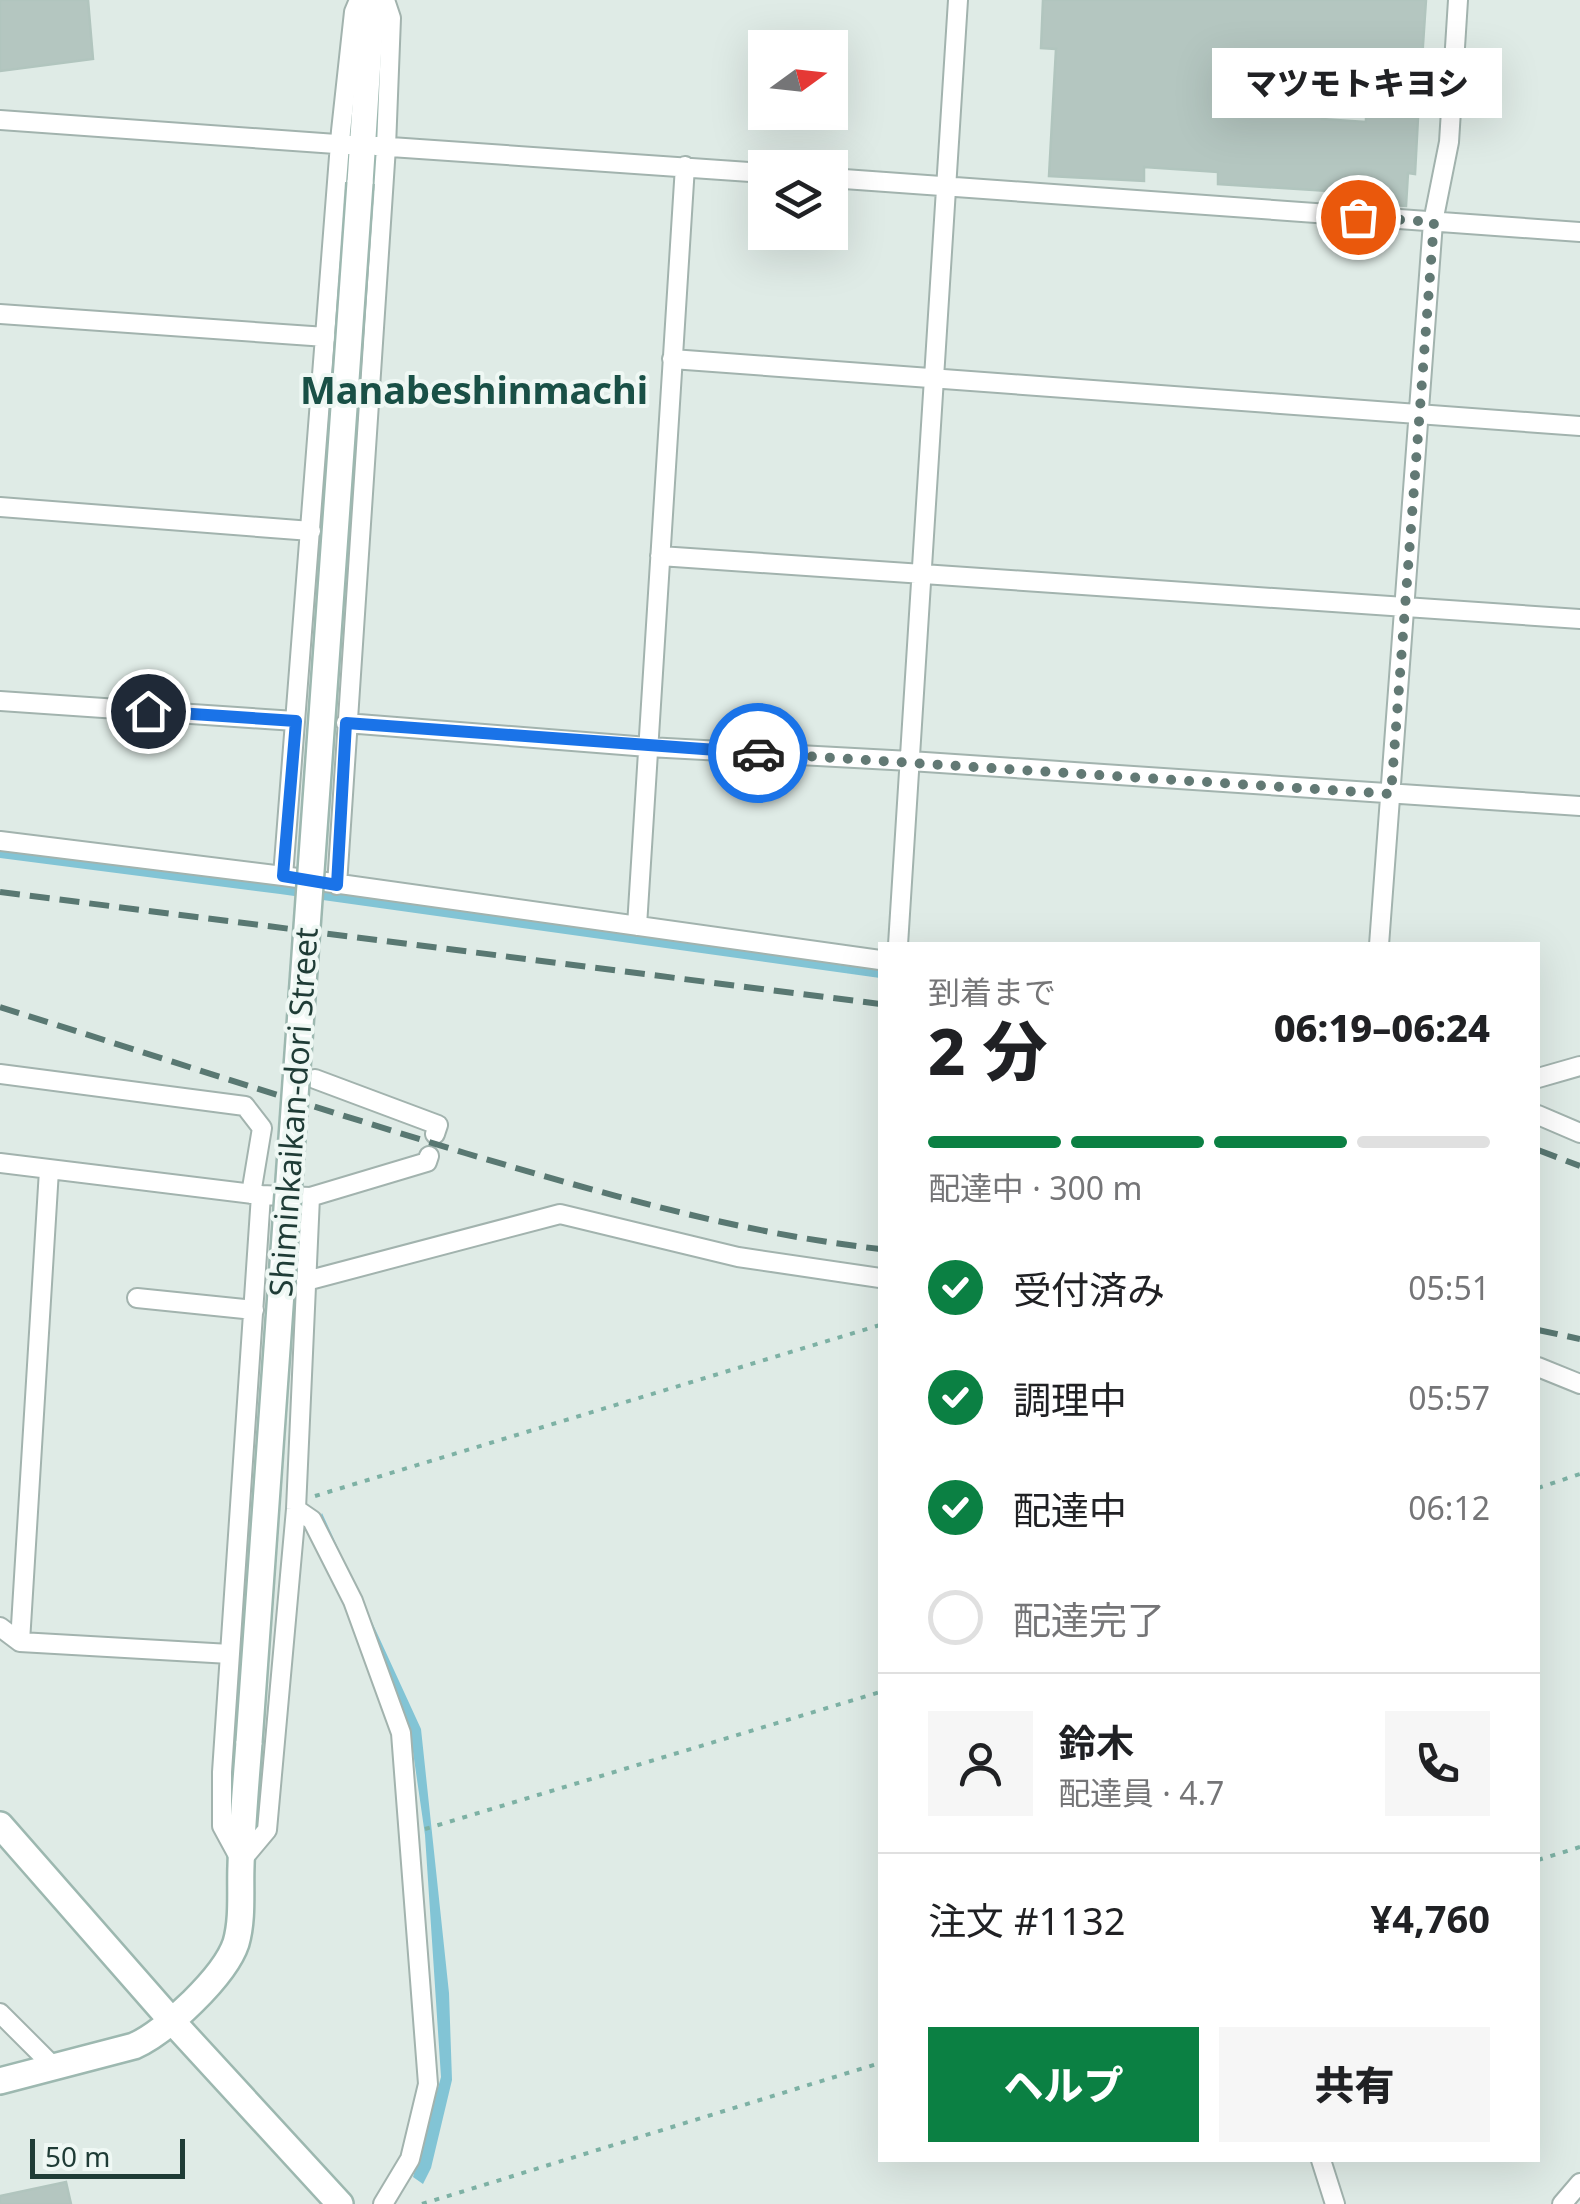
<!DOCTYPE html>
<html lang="ja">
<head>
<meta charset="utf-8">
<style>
	body { margin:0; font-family:"Noto Sans","Noto Sans JP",sans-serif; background:#f6f6f6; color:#202124; height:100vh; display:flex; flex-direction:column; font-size:38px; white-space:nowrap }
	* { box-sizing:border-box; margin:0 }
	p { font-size:32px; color:#757577 }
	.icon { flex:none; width:55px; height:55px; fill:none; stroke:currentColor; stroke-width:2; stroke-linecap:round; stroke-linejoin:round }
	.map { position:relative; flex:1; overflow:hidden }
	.sheet { position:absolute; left:878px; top:942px; width:662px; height:1220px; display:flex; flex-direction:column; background:#fff; border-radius:0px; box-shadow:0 10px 40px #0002 }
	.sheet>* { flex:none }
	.needle { width:65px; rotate:75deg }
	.tools { position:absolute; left:748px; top:30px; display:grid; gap:20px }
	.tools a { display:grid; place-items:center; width:100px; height:100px; border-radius:0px; background:#fff; box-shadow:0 10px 40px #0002; font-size:50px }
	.scale { position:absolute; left:30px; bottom:25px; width:155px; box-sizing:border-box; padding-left:10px; border:5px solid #1f3c36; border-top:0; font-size:28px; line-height:35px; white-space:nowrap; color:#1f3c36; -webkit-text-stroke:8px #eff8f4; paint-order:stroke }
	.pin { position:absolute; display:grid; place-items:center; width:85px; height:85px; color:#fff; margin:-42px; border:5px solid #fff; border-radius:50%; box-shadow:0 2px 10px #0007 }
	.courier { position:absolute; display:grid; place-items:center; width:100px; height:100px; margin:-50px; border:8px solid #1a73e8; border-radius:50%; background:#fff; color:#222; box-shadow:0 2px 12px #0007 }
	.bubble { position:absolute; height:70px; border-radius:0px; background:#fff; box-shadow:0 10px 40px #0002; font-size:32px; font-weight:800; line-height:70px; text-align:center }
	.overview em { font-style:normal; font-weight:800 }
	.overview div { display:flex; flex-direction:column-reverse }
	.overview { display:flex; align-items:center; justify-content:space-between; height:170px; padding:0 50px }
	h1 { font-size:65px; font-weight:800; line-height:75px }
	.bar { display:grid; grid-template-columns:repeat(4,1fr); gap:15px 10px; align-content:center; height:120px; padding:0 50px }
	.bar i { height:12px; border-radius:8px; background:#e0e0e0 }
	.bar .selected { background:#0b8043 }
	.bar p { grid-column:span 4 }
	.line { display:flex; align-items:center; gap:25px; padding:0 50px; border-top:2px solid #e0e0e0 }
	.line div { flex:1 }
	.round { display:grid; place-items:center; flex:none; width:105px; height:105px; border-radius:0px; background:#f6f6f6 }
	ol { padding:0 50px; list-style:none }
	li { display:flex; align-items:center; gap:30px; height:110px }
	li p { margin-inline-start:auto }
	li .icon { padding:10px; border-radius:50%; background:#0b8043; color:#fff; stroke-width:4 }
	li:last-child { color:#757577 }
	li i { width:55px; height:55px; border:5px solid #e0e0e0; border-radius:50% }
	.primary-button { display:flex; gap:20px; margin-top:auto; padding:20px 50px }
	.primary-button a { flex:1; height:115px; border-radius:0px; background:#0b8043; color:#fff; font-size:40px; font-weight:800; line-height:115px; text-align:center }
	.primary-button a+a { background:#f6f6f6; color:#202124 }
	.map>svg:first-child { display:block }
	.water { fill:#82c4d5 }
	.building { fill:#b4c6c0; stroke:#b1c5be; stroke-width:2.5 }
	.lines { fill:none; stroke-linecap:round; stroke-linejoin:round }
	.street-casing { stroke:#a2b3ae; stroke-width:22 }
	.secondary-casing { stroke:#9db8b0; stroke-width:30 }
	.path { stroke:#7db1a4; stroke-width:4; stroke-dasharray:5 8; stroke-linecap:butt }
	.street { stroke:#fff; stroke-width:18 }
	.secondary { stroke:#fff; stroke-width:25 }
	.rail { stroke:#597872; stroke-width:6; stroke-dasharray:20 10; stroke-linecap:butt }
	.secondary-bridge-casing { stroke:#9db8b0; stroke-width:30; stroke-linecap:butt }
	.secondary-bridge { stroke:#fff; stroke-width:25 }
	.done { stroke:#627974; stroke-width:10; stroke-dasharray:0 18 }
	.route { stroke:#1a73e8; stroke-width:12 }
	.labels { text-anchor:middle; stroke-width:8; stroke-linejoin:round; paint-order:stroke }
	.street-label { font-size:32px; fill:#1f3c36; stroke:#eff8f4 }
	.quarter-label { font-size:38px; font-weight:bold; fill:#195046; stroke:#eff8f4 }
</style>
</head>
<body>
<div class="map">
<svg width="1580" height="2204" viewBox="0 0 1580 2204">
	<rect width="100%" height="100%" fill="#dfebe6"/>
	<path class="water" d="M0 846 282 882 880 966V978L280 894 0 858Z
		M322 1513 421 1729 449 1993 452 2080 431 2168 423 2184 413 2177 441 2077 425 1835 410 1731 358 1603 317 1524Z"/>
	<path class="building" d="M0 0H88L93 59 0 71Z
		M1043 0H1426L1422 60 1326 55 1322 119 1366 122V116L1418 118 1415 174 1408 173 1406 206 1329 201V191L1218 184V172L1144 167V181L1049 176 1056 49 1041 48Z
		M66 2182 71 2204H0V2196Z"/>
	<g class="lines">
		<g class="street-casing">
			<path id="street" d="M0 120 350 145
				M376 146 765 173
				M830 178 1580 232
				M0 314 326 337
				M672 359 1580 426
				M0 507 311 531
				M660 556 1580 619
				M0 701 295 721
				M346 723 648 747 910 761 1580 806
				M0 841 283 876 880 960
				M283 876 341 131 354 12 359 0
				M337 885 386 147 391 18 385 0
				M637 926 685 166
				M898 945 958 0
				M1379 945 1433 222 1449 142 1458 0
				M0 1074 245 1106 262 1128 251 1194
				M1538 1078 1580 1066
				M315 1079 438 1125 435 1134
				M1538 1115 1580 1133
				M0 1163 261 1195
				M261 1195 310 1197 296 1509 267 1830 241 1861 222 1826V1772Z
				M310 1197 427 1162 429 1156
				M306 1281 560 1214 738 1257 880 1278
				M137 1298 254 1310
				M1538 1367 1580 1384
				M296 1509 312 1520 353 1601 401 1733 428 2084 410 2159 383 2204
				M0 1627 20 1642 230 1654
				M20 1642 49 1170
				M0 2013 55 2068
				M1321 2160 1335 2204
				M1562 2204 1580 2183"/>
		</g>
		<g class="secondary-casing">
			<path id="secondary" d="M360 183 372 0
				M0 1825 171 2020 340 2204
				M0 2081 134 2046C166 2032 225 1976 236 1943 243 1919 240 1890 241 1866 242 1825 246 1783 249 1742"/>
		</g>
		<path class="path" d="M1538 1488 1580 1474
			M315 1496 880 1325
			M425 1829 880 1692
			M1538 1860 1580 1847
			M422 2204 880 2063"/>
		<use href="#street" class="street"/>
		<use href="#secondary" class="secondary"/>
		<path class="rail" d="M0 892 880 1004
			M0 1007C155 1056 310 1106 465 1153 601 1193 739 1233 880 1249
			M1538 1150 1580 1166
			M1538 1330 1580 1339"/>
		<g class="secondary-bridge-casing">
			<path id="secondary-bridge" d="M249 1742 360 183"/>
		</g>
		<use href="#secondary-bridge" class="secondary-bridge"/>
	</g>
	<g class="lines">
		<path class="done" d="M758 753 1391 794 1434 222 1358 217"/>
		<path class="route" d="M148 711 296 721 283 876 337 885 346 723 758 753"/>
	</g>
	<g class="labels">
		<g class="street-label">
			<text transform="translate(294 1112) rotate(-86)" y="11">Shiminkaikan-dori Street</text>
		</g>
		<g class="quarter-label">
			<text x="474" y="404">Manabeshinmachi</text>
		</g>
	</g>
</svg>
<div class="tools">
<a><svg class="needle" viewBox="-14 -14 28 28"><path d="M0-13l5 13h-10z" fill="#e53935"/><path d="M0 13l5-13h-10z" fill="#757577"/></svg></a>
<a><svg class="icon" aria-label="layers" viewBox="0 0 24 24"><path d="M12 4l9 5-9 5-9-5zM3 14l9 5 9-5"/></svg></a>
</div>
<div class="scale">50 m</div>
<div class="pin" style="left:1358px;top:217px;background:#ea580c"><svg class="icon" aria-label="bag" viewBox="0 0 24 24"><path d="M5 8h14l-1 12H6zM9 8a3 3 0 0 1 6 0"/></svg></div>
<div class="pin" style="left:148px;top:711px;background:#1f2937"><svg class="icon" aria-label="home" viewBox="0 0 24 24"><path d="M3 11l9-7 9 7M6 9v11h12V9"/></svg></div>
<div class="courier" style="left:758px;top:753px"><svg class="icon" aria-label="car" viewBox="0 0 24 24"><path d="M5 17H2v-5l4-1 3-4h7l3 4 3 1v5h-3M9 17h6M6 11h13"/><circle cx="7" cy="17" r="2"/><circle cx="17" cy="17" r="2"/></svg></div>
<div class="bubble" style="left:1212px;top:48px;width:290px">マツモトキヨシ</div>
<section class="sheet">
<div class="overview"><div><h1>2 分</h1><p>到着まで</p></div><em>06:19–06:24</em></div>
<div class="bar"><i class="selected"></i><i class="selected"></i><i class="selected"></i><i></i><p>配達中 · 300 m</p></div>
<ol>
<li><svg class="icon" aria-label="check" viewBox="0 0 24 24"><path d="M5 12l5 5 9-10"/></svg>受付済み<p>05:51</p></li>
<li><svg class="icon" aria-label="check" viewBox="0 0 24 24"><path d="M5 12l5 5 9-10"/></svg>調理中<p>05:57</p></li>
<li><svg class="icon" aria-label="check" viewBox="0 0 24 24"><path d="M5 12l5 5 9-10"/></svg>配達中<p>06:12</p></li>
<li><i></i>配達完了</li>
</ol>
<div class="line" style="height:180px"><a class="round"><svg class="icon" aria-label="person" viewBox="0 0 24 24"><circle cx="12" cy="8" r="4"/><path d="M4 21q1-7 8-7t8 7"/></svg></a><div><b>鈴木</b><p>配達員 · 4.7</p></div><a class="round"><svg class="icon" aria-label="phone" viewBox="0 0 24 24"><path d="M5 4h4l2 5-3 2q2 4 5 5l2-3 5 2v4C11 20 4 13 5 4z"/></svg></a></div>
<div class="line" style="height:130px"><div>注文 #1132</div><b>¥4,760</b></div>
<div class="primary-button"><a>ヘルプ</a><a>共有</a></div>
</section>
</div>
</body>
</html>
